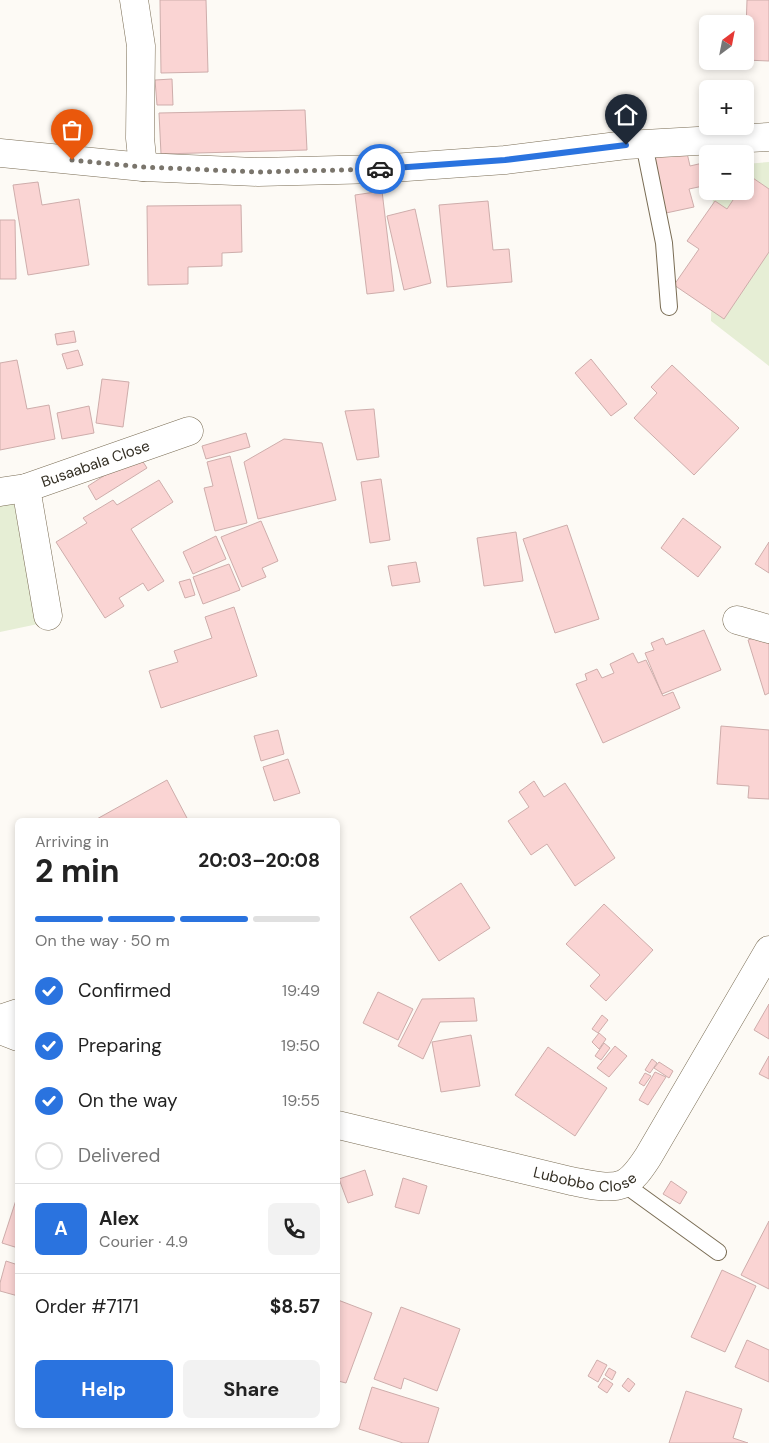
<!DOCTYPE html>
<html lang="en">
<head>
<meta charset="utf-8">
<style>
	body { margin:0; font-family:"DM Sans",sans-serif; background:#f2f2f2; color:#222; height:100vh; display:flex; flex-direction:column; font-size:19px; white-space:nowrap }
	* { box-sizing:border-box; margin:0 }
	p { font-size:16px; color:#767676 }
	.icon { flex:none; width:28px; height:28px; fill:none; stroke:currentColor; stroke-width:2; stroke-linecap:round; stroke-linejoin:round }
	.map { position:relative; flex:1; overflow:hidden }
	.sheet { position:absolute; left:15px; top:818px; width:325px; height:610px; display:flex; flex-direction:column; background:#fff; border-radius:8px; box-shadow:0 2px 8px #0003 }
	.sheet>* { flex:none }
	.needle { width:32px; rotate:32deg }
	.controls { position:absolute; left:699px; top:15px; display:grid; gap:10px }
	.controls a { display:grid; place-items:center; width:55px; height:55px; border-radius:8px; background:#fff; box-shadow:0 2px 8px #0003; font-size:25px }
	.pin { position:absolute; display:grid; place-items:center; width:42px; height:42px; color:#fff; margin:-51px -21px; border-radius:50% 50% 50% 0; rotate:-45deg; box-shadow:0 0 5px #0007 }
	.pin .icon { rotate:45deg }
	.courier { position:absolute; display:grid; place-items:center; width:50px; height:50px; margin:-25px; border:4px solid #2a73df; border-radius:50%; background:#fff; color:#222; box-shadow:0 1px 6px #0007 }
	.headline em { font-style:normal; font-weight:700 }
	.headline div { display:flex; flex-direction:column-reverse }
	.headline { display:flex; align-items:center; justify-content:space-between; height:85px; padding:0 20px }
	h1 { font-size:32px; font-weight:700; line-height:38px }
	.bar { display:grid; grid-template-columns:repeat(4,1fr); gap:8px 5px; align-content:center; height:60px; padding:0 20px }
	.bar i { height:6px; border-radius:4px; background:#e0e0e0 }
	.bar .current { background:#2a73df }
	.bar p { grid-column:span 4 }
	.line { display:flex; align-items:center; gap:12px; padding:0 20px; border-top:1px solid #e0e0e0 }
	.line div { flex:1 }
	.round { display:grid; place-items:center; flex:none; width:52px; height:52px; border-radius:8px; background:#f2f2f2 }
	ol { padding:0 20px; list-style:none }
	li { display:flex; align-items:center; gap:15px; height:55px }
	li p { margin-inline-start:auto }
	li .icon { padding:5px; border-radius:50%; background:#2a73df; color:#fff; stroke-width:4 }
	li:last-child { color:#767676 }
	li i { width:28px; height:28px; border:2px solid #e0e0e0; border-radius:50% }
	.cta { display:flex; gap:10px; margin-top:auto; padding:10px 20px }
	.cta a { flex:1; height:58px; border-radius:8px; background:#2a73df; color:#fff; font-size:20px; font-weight:700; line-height:58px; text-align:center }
	.cta a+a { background:#f2f2f2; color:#222 }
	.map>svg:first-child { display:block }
	.green { fill:#e6eed5 }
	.building { fill:#fad4d3; stroke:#ceadab }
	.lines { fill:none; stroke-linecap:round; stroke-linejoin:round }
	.service-casing { stroke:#7a6d55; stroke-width:18 }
	.minor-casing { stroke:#7a6d55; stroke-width:29 }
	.service { stroke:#fff; stroke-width:16 }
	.minor { stroke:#fff; stroke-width:28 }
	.done { stroke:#7a756c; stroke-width:5; stroke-dasharray:0 9 }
	.route { stroke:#2a73df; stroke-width:6 }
	.labels { text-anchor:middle; stroke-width:4.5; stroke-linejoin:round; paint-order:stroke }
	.street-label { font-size:15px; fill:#332e23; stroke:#fff }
</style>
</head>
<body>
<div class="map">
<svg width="769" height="1443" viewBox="0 0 769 1443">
	<rect width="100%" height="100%" fill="#fdfaf5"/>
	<path class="green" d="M769 162V366L711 321 713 191H745V164Z
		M14 503 38 624 0 632V506Z"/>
	<path class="building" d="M160 0H206L208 72 161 73Z
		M747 0H769V61L745 60Z
		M172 79 173 105H157L155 80Z
		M305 110 307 150 161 154 159 113Z
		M685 144 690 166 707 162 708 185 689 189 694 207 666 213 651 152Z
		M750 176 769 189V252L724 319 674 285 699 249 687 241 715 201 727 209 739 191H745V183Z
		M38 182 42 205 79 199 89 265 28 275 13 185Z
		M382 191 394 291 367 294 355 195Z
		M488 201 493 250 509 249 512 282 447 287 439 205Z
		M241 205 242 252 222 253V266L188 267V284L148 285 147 206Z
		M415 209 431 283 404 290 387 216Z
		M0 220H15L16 279H0Z
		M74 331 76 342 57 345 55 334Z
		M78 350 83 365 67 369 62 354Z
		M591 359 627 404 611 416 575 373Z
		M17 360 27 409 49 405 55 439 0 450V363Z
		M672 365 739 428 694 475 634 418 657 393 651 387Z
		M102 379 129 382 123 427 96 423Z
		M89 406 94 433 62 439 57 413Z
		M374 409 379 457 357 460 345 411Z
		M246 433 250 447 206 459 202 446Z
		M284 439 322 443 336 500 258 519 244 462Z
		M138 454 147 468 96 500 88 486Z
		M230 456 247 523 215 531 204 488 213 486 207 462Z
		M381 479 390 540 370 543 361 482Z
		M159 480 173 502 131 529 164 581 148 591 143 583 119 598 124 606 105 618 56 542 87 523 83 518 113 500 117 505Z
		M683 518 721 547 698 577 661 548Z
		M261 521 278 561 262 568 266 577 242 587 221 537Z
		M567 525 599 619 555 633 523 539Z
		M516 532 523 581 484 586 477 538Z
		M216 536 226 559 193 574 183 552Z
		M769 542V573L755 564Z
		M416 562 420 582 392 586 388 566Z
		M229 564 240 590 203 604 193 577Z
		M190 579 195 595 185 598 179 582Z
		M234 607 257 676 161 708 149 671 178 662 174 651 212 638 205 617Z
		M704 630 721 670 662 694 645 653 654 650 651 643 663 638 666 645Z
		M767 634 769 643V693L765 695 748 640Z
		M633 653 638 663 646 660 663 696 673 692 680 708 603 743 576 684 587 680 585 674 597 669 602 678 614 673 610 664Z
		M721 726 769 730V799L748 798 749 786 717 784Z
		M278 730 284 754 261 761 254 736Z
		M288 759 300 793 274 801 263 767Z
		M167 780 188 820H95Z
		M534 781 544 797 565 783 615 858 575 886 547 844 531 855 508 821 529 807 519 792Z
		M461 883 490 928 439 961 410 917Z
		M604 904 653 950 606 1001 590 986 600 975 566 944Z
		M378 992 413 1009 398 1040 363 1023Z
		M474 998 477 1021 440 1022 423 1059 398 1046 422 999Z
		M769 1004V1039L754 1030Z
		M602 1015 608 1020 598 1033 592 1029Z
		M599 1033 606 1039 599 1049 592 1042Z
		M471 1035 480 1086 441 1092 432 1042Z
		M604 1043 610 1048 601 1060 595 1056Z
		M615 1046 627 1056 609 1077 597 1068Z
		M548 1047 607 1088 575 1136 515 1095Z
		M769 1056V1079L759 1074Z
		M652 1059 657 1063 650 1073 645 1070Z
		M659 1062 673 1071 669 1078 654 1068Z
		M655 1072 666 1077 648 1105 639 1100Z
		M645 1073 651 1076 644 1086 639 1083Z
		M365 1170 373 1195 348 1203 339 1179Z
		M403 1178 427 1186 419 1214 395 1207Z
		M671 1181 687 1192 680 1204 663 1194Z
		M18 1194V1248L2 1243Z
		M769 1221V1289L741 1275Z
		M6 1261 18 1265V1296L0 1291V1283Z
		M722 1270 756 1286 725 1352 691 1337Z
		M338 1300 372 1313 346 1383 338 1381Z
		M401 1307 460 1329 437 1391 404 1378 401 1389 374 1379Z
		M747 1340 769 1350V1382L735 1367Z
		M597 1360 607 1365 598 1382 588 1376Z
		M609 1368 616 1372 612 1380 605 1375Z
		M604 1378 613 1384 607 1393 598 1387Z
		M628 1378 635 1384 629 1392 622 1386Z
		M372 1387 439 1408 428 1443H403L359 1429Z
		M686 1391 742 1409 733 1438 748 1443H669Z"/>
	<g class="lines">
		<g class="service-casing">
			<path id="service" d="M644 144 664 243 669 307
				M624 1184 718 1252"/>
		</g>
		<g class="minor-casing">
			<g id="minor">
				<path d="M134 0 141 46 140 138 143 167"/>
				<path d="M0 153 143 167 258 172 378 169 505 160 626 145 769 137"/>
				<path d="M26 488 48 616"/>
				<path id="s1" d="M0 492 26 488 189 431"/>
				<path d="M737 620 769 629"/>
				<path d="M0 1019 18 1013"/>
				<path d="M0 1030 18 1037"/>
				<path id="s2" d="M338 1125 571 1181C587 1184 608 1190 623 1184 634 1179 642 1166 648 1157L769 950"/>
			</g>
		</g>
		<use href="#service" class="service"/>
		<use href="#minor" class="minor"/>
	</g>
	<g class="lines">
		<path class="done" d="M72 160 143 167 258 172 380 169"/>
		<path class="route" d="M380 169 505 160 626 145"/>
	</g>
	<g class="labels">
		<g class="street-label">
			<text dy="5" stroke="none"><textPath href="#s1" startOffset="100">Busaabala Close</textPath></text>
			<text dy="5" stroke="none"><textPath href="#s2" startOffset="254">Lubobbo Close</textPath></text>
		</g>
	</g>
</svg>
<div class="controls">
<a><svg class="needle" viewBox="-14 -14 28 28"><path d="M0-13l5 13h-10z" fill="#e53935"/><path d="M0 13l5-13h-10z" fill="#767676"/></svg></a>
<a>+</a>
<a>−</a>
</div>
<div class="pin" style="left:72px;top:160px;background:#ea580c"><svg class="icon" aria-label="bag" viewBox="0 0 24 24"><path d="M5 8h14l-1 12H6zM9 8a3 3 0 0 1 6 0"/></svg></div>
<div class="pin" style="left:626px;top:145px;background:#1f2937"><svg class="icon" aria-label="home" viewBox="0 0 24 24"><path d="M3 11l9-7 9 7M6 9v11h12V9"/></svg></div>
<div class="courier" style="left:380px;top:169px"><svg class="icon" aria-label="car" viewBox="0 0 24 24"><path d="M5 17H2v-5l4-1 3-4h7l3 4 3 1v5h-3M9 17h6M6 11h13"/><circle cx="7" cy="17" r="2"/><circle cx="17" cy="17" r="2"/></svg></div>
<section class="sheet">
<div class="headline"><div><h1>2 min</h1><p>Arriving in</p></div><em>20:03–20:08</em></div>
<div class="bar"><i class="current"></i><i class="current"></i><i class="current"></i><i></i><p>On the way · 50 m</p></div>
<ol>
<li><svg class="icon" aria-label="check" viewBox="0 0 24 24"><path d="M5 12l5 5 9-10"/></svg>Confirmed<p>19:49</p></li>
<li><svg class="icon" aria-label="check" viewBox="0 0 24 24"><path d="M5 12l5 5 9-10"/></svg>Preparing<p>19:50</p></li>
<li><svg class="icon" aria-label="check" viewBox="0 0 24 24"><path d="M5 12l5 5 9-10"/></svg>On the way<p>19:55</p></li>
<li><i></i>Delivered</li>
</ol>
<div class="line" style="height:90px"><b class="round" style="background:#2a73df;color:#fff">A</b><div><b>Alex</b><p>Courier · 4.9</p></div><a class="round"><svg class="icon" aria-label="phone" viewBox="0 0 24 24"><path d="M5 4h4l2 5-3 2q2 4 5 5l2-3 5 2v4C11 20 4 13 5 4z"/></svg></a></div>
<div class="line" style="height:65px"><div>Order #7171</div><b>$8.57</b></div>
<div class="cta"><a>Help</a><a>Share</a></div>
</section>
</div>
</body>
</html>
